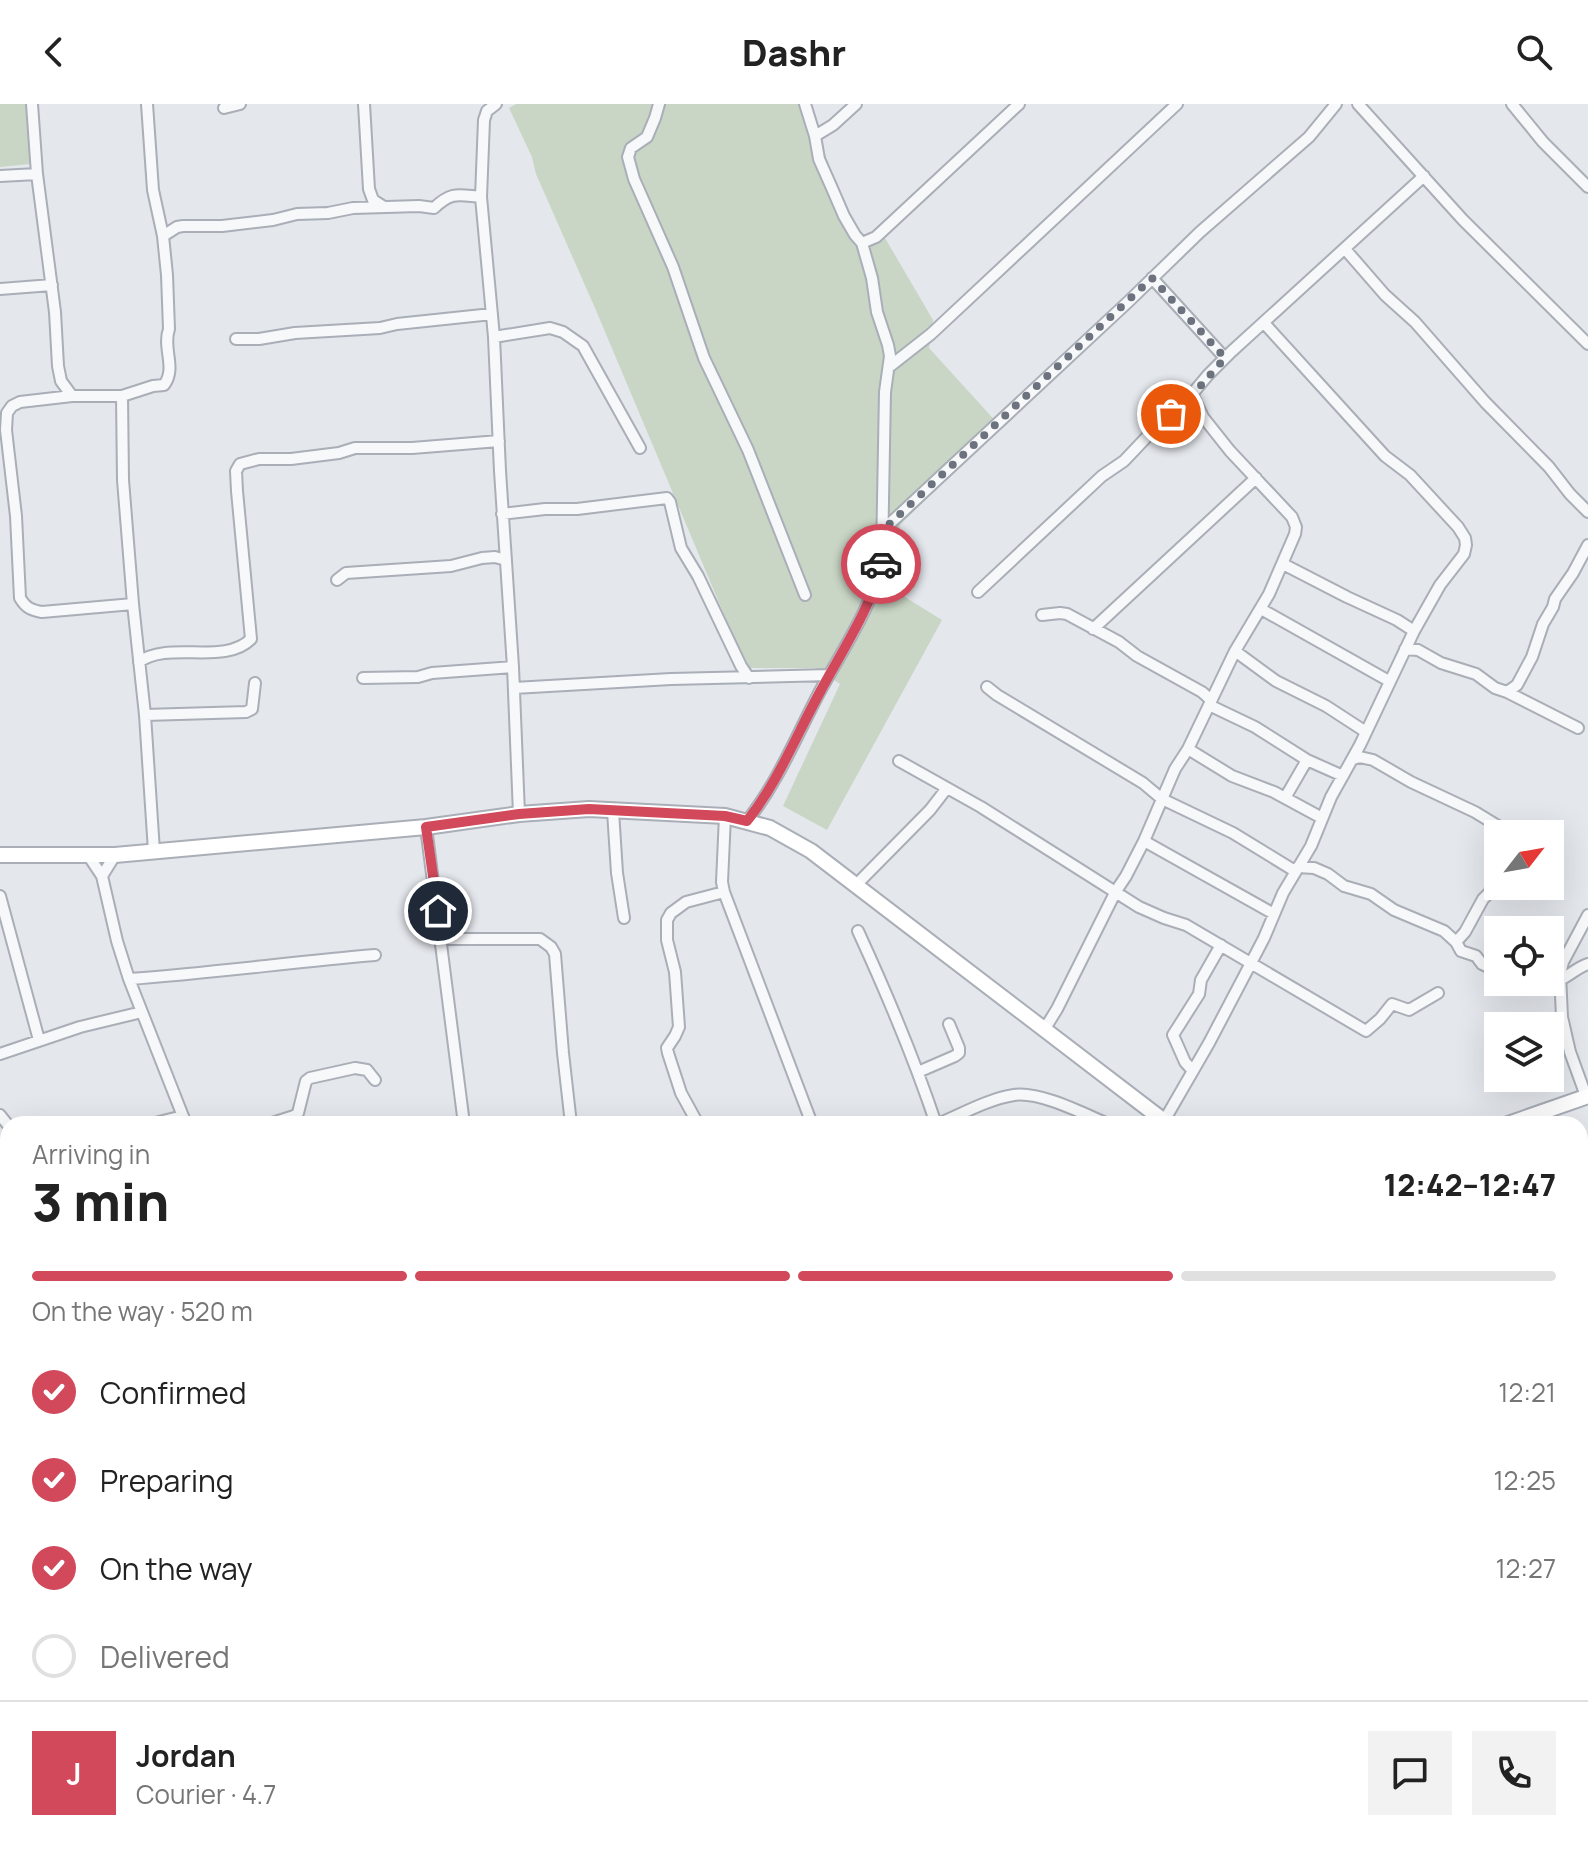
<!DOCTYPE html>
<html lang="en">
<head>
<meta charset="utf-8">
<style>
	body { margin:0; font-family:Manrope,sans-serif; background:#f2f2f2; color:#222; height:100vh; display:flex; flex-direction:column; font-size:30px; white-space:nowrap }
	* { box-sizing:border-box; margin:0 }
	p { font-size:26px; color:#767676 }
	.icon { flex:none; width:44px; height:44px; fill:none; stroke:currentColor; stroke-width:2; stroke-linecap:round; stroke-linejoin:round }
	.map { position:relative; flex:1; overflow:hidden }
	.panel { position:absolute; left:0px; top:1012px; width:1588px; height:744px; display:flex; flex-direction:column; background:#fff; border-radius:24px 24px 0 0; box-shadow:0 8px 32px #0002 }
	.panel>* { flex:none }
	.needle { width:52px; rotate:59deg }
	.controls { position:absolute; left:1484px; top:716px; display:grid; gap:16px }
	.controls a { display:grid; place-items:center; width:80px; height:80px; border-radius:0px; background:#fff; box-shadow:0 8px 32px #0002; font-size:40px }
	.pin { position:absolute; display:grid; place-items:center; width:68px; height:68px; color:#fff; margin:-34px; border:4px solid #fff; border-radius:50%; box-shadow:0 2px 8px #0007 }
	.courier { position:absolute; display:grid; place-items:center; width:80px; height:80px; margin:-40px; border:6px solid #d1495b; border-radius:50%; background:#fff; color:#222; box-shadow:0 2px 10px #0007 }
	.summary em { font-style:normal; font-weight:800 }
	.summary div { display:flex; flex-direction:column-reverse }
	.summary { display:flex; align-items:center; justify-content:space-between; height:136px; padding:0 32px }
	h1 { font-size:52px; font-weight:800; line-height:60px }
	.bar { display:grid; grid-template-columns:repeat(4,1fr); gap:12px 8px; align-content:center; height:96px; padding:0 32px }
	.bar i { height:10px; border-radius:6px; background:#e0e0e0 }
	.bar .current { background:#d1495b }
	.bar p { grid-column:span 4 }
	.line { display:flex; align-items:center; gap:20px; padding:0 32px; border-top:2px solid #e0e0e0 }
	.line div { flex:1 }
	.round { display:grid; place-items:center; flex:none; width:84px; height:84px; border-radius:0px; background:#f2f2f2 }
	ol { padding:0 32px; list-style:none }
	li { display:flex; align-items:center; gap:24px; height:88px }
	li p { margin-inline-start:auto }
	li .icon { padding:8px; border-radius:50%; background:#d1495b; color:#fff; stroke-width:4 }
	li:last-child { color:#767676 }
	li i { width:44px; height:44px; border:4px solid #e0e0e0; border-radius:50% }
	header { display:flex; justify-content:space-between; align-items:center; height:104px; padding:0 32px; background:#fff; font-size:36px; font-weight:800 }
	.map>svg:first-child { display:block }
	.green { fill:#c9d6c5 }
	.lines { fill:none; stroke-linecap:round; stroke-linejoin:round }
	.street-casing { stroke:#a9aeb7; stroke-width:14 }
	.secondary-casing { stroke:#a9aeb7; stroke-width:18 }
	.street { stroke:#f7f8fa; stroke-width:10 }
	.secondary { stroke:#fff; stroke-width:14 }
	.done { stroke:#6c737f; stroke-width:8; stroke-dasharray:0 14.4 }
	.route { stroke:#d1495b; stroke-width:10 }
</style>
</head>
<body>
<header><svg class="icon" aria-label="back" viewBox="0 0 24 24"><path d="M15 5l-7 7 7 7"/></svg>Dashr<svg class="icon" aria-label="search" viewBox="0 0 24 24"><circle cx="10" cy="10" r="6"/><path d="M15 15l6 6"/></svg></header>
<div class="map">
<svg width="1588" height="1756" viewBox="0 0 1588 1756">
	<rect width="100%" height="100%" fill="#e4e7ec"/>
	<path class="green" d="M0 0H28L30 60 0 63Z
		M516 0H810L811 11 855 134H885L933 216 929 244 1000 322 900 421 892 485 942 516 827 726 783 702 840 580 816 564H750L731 527 595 204 536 70 532 53 509 4Z"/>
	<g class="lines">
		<g class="street-casing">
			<path id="street" d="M32 0 37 70 55 208 58 262 61 277 72 292
				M364 0 369 85 373 96 384 103
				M496 0 487 7 484 16 481 93 494 233 500 367 513 563 519 710
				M659 0 655 14 647 33 631 44 628 53 634 75 673 163 704 254 748 346 805 491
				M1358 0 1463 116 1588 240
				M1512 0 1543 38 1588 83
				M224 4 240 0
				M815 32 833 21 856 0
				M0 72 37 70
				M163 132 177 123 183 122H222L273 116 297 110 328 109 353 104 419 102 434 104C452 87 458 91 481 93
				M862 139 876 133 1019 0
				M1345 145 1385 191 1415 218 1485 298 1549 363 1570 390 1588 408
				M1152 174 1225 254
				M0 185 52 181
				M494 233 550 224 563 228 583 242 640 344
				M236 235H259L295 229 380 224 397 220 492 210
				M889 263 931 230 1177 0
				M122 292 123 376 133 500 145 611 154 747
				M502 410 545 405H577L667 394 670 398 681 444 698 472 741 562 749 574
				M883 426 1129 197 1200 128 1309 33 1336 0
				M1283 460 1347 493 1397 516 1414 527
				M337 476 346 469 451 462 482 454 495 453 506 456
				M978 488 1102 372 1124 357 1159 320 1177 308 1208 271 1231 248 1424 72
				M133 500 42 508C31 506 26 504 20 494L16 412 6 326 7 309 12 302 20 298 72 292H122L153 282 164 281C177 264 162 244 169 225L167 171 163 132 153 86 147 0
				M1261 505 1389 577
				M1042 511 1060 509 1067 510 1119 538 1137 552 1202 588 1211 596
				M1093 525 1256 374
				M1405 545 1418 546 1441 559 1476 570 1495 584 1507 588 1578 624
				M1235 547 1276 577 1326 602 1366 628
				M139 558C169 536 224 562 251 535L237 387 236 367 240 360 259 355H291L339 349 355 344H412L499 337
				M363 574 418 573 432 569 513 563
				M987 583 997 591 1143 679 1162 695 1233 729 1295 767
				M514 584 671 575 829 571
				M1507 588 1517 581 1532 553 1543 520 1553 503 1555 495 1573 469 1588 441
				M1209 601 1255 623 1307 656 1343 672
				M145 611 246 608 252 605 255 579
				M1188 645 1232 672 1274 688 1322 714
				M1353 655 1360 653 1373 656 1411 678 1475 708 1511 730
				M899 657 981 703 1139 803 1164 814 1186 821 1366 927 1380 915 1392 900 1409 906 1438 889
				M1285 694 1307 656
				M613 707 617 769 624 814
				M725 712 722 778 724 788 812 1020
				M747 717C778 678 796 633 819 589 841 548 877 497 882 451L885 288 890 252 888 241 877 208 872 174 862 139 855 131 844 112 831 82 819 55 815 32 805 0
				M426 723 464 1020
				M1144 737 1274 810
				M88 751 102 772 117 837 129 875 186 1020
				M1298 763 1314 764 1328 770 1344 782 1371 790 1394 806 1444 827 1456 838 1461 847 1476 852 1482 860 1491 864 1498 872
				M102 772 115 751
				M856 781 930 706 947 684
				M0 792 39 936
				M858 827C887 890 914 954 936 1020
				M442 835H540L551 843 555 850 563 949 571 1020
				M1456 838 1465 828 1483 795 1490 788 1493 774 1491 770 1498 757
				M129 875C211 869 293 858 375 851
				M1504 878H1522
				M1550 878C1566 877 1573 865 1588 860
				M1044 926 1057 905 1116 787 1126 772 1144 737 1175 665 1188 645 1235 547 1269 490 1295 430 1296 423 1292 413 1230 347 1203 313 1192 290
				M0 950 80 923 142 908
				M1193 967 1185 958 1173 931 1199 890 1201 876 1221 841
				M918 968 955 952 959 949V944L949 920
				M1586 992 1570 948 1562 913 1560 870 1563 858 1588 811
				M0 1011 8 1021
				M1164 1017 1209 939 1251 859 1264 834 1283 789 1311 742 1331 693 1360 641 1414 527 1440 481 1464 450 1466 441 1465 434 1458 423 1410 371 1385 352 1264 219
				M151 1020 183 1012
				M269 1020 294 1012 298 1009 306 977 310 974 355 964 367 966 375 976
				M698 1020 681 989 668 949 667 944 675 932 679 923 675 868 667 836V816L671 809 686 798 724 788
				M938 1020C962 1010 988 995 1014 991 1040 987 1084 1010 1108 1020
				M1580 1155 1588 1154
				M1580 1175 1588 1191
				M0 1196 8 1209
				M0 1253 8 1243
				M1580 1620 1588 1616
				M647 1748 648 1756
				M945 1748 948 1756
				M1058 1748 1061 1756
				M213 1756 236 1748
				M613 1756 636 1748
				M685 1756 709 1748
				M991 1756 1012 1748"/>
		</g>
		<g class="secondary-casing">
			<path id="secondary" d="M0 751H115L426 723 519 710 589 705 725 712 770 724 811 747 1168 1020
				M1508 1020 1588 992"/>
		</g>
		<use href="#street" class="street"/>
		<use href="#secondary" class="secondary"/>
	</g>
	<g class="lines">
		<path class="done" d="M881 460 883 426 1152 174 1225 254 1181 304 1171 310"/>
		<path class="route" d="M438 807 426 723 519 710 589 705 725 712 747 717C778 678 796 632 820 588 839 552 874 499 881 460"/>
	</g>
</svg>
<div class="controls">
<a><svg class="needle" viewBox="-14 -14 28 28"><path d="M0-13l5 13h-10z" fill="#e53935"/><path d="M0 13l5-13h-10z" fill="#767676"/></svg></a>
<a><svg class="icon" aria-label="locate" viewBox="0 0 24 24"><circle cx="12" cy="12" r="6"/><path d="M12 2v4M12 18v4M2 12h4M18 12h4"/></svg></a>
<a><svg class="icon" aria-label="layers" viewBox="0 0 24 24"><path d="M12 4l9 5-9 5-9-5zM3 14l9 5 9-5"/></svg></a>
</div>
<div class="pin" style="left:1171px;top:310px;background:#ea580c"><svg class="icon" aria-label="bag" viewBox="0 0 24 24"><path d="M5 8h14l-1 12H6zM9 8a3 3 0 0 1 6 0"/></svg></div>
<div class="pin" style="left:438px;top:807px;background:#1f2937"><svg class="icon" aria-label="home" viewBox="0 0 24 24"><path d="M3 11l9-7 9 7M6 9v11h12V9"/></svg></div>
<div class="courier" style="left:881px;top:460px"><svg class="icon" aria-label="car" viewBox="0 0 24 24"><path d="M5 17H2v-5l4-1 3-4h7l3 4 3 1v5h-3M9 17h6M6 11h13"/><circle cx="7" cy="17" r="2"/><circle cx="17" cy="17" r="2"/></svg></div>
<section class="panel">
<div class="summary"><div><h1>3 min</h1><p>Arriving in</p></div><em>12:42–12:47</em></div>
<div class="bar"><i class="current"></i><i class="current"></i><i class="current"></i><i></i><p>On the way · 520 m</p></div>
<ol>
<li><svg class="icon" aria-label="check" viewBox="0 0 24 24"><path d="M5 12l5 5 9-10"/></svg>Confirmed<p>12:21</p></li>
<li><svg class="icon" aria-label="check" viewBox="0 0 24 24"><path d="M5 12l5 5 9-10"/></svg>Preparing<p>12:25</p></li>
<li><svg class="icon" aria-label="check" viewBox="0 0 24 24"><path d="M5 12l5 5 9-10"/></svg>On the way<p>12:27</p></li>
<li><i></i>Delivered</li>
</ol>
<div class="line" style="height:144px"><b class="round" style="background:#d1495b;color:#fff">J</b><div><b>Jordan</b><p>Courier · 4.7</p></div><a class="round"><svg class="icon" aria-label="chat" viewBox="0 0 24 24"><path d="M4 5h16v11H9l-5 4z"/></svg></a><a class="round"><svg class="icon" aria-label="phone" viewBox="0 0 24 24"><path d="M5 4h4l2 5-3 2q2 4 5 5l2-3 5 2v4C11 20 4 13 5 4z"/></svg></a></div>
</section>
</div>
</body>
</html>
